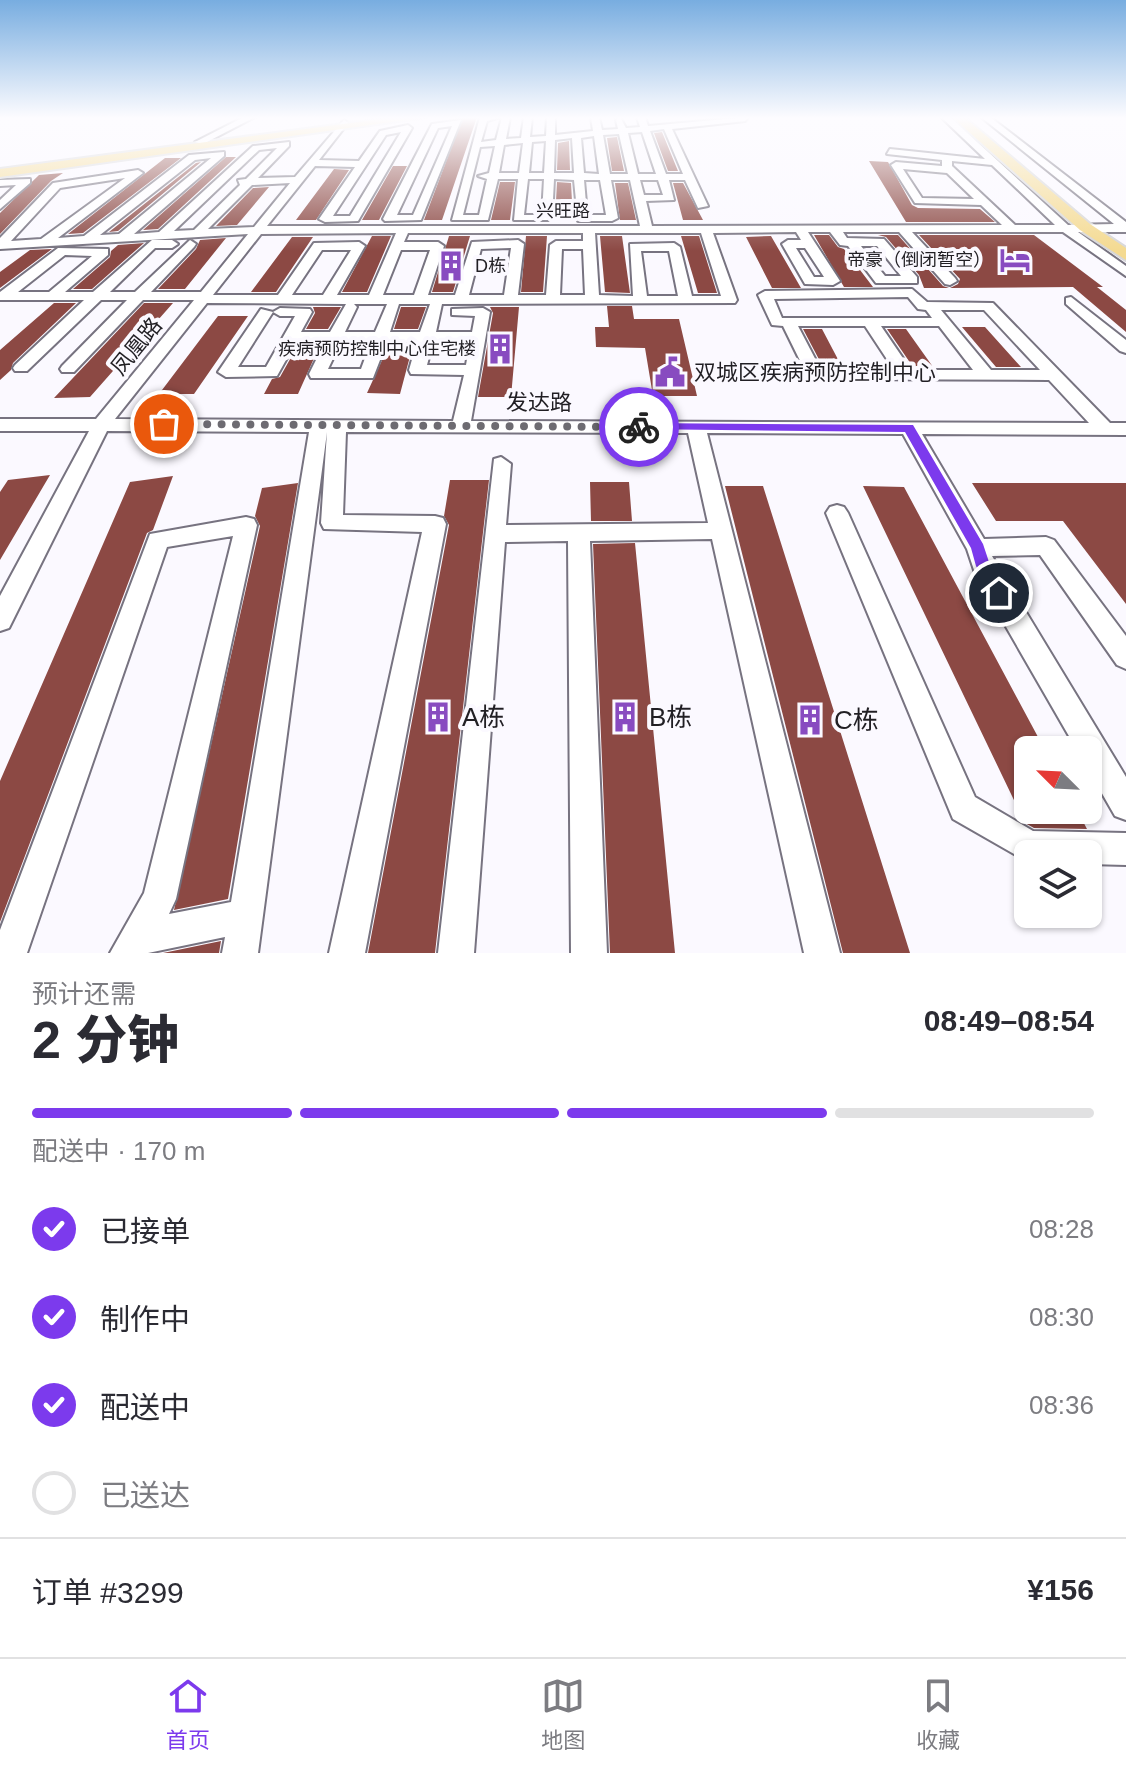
<!DOCTYPE html>
<html lang="zh">
<head>
<meta charset="utf-8">
<style>
	body { margin:0; font-family:Helvetica,"Noto Sans SC",sans-serif; background:#f2f2f3; color:#2b2b33; height:100vh; display:flex; flex-direction:column; font-size:30px; white-space:nowrap }
	* { box-sizing:border-box; margin:0 }
	p { font-size:26px; color:#7c7c81 }
	.icon { flex:none; width:44px; height:44px; fill:none; stroke:currentColor; stroke-width:2; stroke-linecap:round; stroke-linejoin:round }
	.map { position:relative; height:953px; overflow:hidden }
	.drawer { display:flex; flex-direction:column; background:#fff; flex:1 }
	.drawer>* { flex:none }
	.needle { width:52px; rotate:294deg }
	.buttons { position:absolute; left:1014px; top:736px; display:grid; gap:16px }
	.buttons a { display:grid; place-items:center; width:88px; height:88px; border-radius:12px; background:#fff; box-shadow:0 2px 6px #0004; font-size:40px }
	.pin { position:absolute; display:grid; place-items:center; width:68px; height:68px; color:#fff; margin:-34px; border:4px solid #fff; border-radius:50%; box-shadow:0 2px 8px #0007 }
	.courier { position:absolute; display:grid; place-items:center; width:80px; height:80px; margin:-40px; border:6px solid #7c3aed; border-radius:50%; background:#fff; color:#222; box-shadow:0 2px 10px #0007 }
	.overview em { font-style:normal; font-weight:800 }
	.overview div { display:flex; flex-direction:column-reverse }
	.overview { display:flex; align-items:center; justify-content:space-between; height:136px; padding:0 32px }
	h1 { font-size:52px; font-weight:800; line-height:60px }
	.bar { display:grid; grid-template-columns:repeat(4,1fr); gap:12px 8px; align-content:center; height:96px; padding:0 32px }
	.bar i { height:10px; border-radius:6px; background:#e1e1e2 }
	.bar .current { background:#7c3aed }
	.bar p { grid-column:span 4 }
	.line { display:flex; align-items:center; gap:20px; padding:0 32px; border-top:2px solid #e1e1e2 }
	.line div { flex:1 }
	ol { padding:0 32px; list-style:none }
	li { display:flex; align-items:center; gap:24px; height:88px }
	li p { margin-inline-start:auto }
	li .icon { padding:8px; border-radius:50%; background:#7c3aed; color:#fff; stroke-width:4 }
	li:last-child { color:#7c7c81 }
	li i { width:44px; height:44px; border:4px solid #e1e1e2; border-radius:50% }
	.tab-bar { display:flex; justify-content:space-around; align-items:center; height:112px; border-top:2px solid #e1e1e2; background:#fff; font-size:22px; color:#7c7c81 }
	.tab-bar a { display:grid; justify-items:center; gap:4px }
	.tab-bar .current { color:#7c3aed }
	.map>svg:first-child { display:block }
	.building { fill:#8c4944 }
	.lines { fill:none; stroke-linecap:round; stroke-linejoin:round }
	.minor-casing { stroke:#777380; stroke-width:4 }
	.major-casing { stroke:#d7d7d8; stroke-width:4 }
	.minor { fill:#fff; fill-rule:evenodd }
	.major { fill:#f4da91; fill-rule:evenodd }
	.route { fill:#7c3aed }
	.done { stroke:#6d6b71; stroke-width:8; stroke-dasharray:0 14.4 }
	.labels { text-anchor:middle; stroke-width:8; stroke-linejoin:round; paint-order:stroke }
	.far-street-label { font-size:18px; fill:#211f24; stroke:#fbf9ff }
	.far-poi-label { font-size:18px; fill:#211f24; stroke:#fbf9ff; text-anchor:end }
	.street-label { font-size:22px; fill:#211f24; stroke:#fbf9ff }
	.poi-label { font-size:22px; fill:#211f24; stroke:#fbf9ff; text-anchor:start }
	.near-poi-label { font-size:26px; fill:#211f24; stroke:#fbf9ff; text-anchor:start }
</style>
</head>
<body>
<div class="map">
<svg width="1126" height="953" viewBox="0 0 1126 953">
	<rect width="100%" height="100%" fill="#fbf9ff"/>
	<path class="building" d="M463 117H477L442 220H424Z
		M662 132 678 171H668L654 133Z
		M617 137 624 171H612L607 138Z
		M569 141 570 170H557L558 143Z
		M226 157H236L158 229 143 230Z
		M165 158H181L83 233 68 234Z
		M869 161 888 162 912 205 918 208 980 209 995 222H906Z
		M201 162 118 231 109 232 196 163Z
		M393 166H407L379 220H362Z
		M334 169 349 170 316 220H296Z
		M63 173 51 181 0 234V213L39 175Z
		M500 182H515L510 220H491Z
		M557 182 571 183 573 220H555Z
		M615 183H628L636 220H620Z
		M673 183H683L703 220H683Z
		M269 187 237 225 216 226 253 188Z
		M814 235H829L838 247 844 249 873 287H844Z
		M898 235 943 286 949 288H924L919 275 886 237 878 235Z
		M919 235H1034L1103 287H1097L1126 310V332L1073 287 950 288 958 284 960 279Z
		M372 236H391L367 292H342Z
		M449 236H470L453 292H432Z
		M526 236H547L543 292H521Z
		M600 236H622L630 293 605 292Z
		M681 236H699L717 293H698Z
		M771 236 801 288H772L746 237Z
		M292 237H313L276 292H251Z
		M226 238 185 289H158L196 249 200 240Z
		M144 243 92 289H73L110 257 111 251 118 245Z
		M52 249 0 288V272L30 250Z
		M54 303H76L13 363 11 370 0 380V350Z
		M144 303H173L90 397 54 398Z
		M607 306H632L634 319H679L697 396H653L645 348 596 347 595 327H609Z
		M341 307 328 329H306L315 313 313 307Z
		M401 307H426L418 329H394Z
		M490 307H519L511 397H478L493 313Z
		M218 316H248L194 394H159Z
		M962 327H985L1021 367H996Z
		M803 329H822L842 367H823Z
		M887 329H906L933 367H913Z
		M298 345H320L298 394H264L272 379 280 377Z
		M389 345H413L400 394 367 393Z
		M50 475 0 560V492L8 480Z
		M173 476 153 530 147 533 0 922V781L130 482Z
		M450 480H489L435 953H368L449 525 444 516Z
		M590 482H629L632 521H591Z
		M298 483 228 899 174 910 260 526 255 516 262 488Z
		M972 483H1126V604L1063 521H996Z
		M725 486H763L910 953H843Z
		M863 486 904 487 1045 750H1028V810H1077L1087 829 1034 828 1025 823Z
		M635 543 675 953H610L593 544Z
		M221 941 219 953H163Z"/>
	<g class="lines">
		<g class="minor-casing">
			<path id="minor" d="M244 117H255L203 144 195 142Z
				M480 117H501L487 121 481 142 496 140 502 117H510L506 139 521 138 524 117H532L530 137 546 136 547 117H555V135L593 131 591 117H599L602 130 618 129 616 120 620 117 626 128 640 127 637 117H645L648 126 748 117 745 121 672 129 708 206 698 208 685 180H669L674 200 646 201 652 226 1002 225 981 205 915 203 891 165 896 162 942 166V160L887 154 890 149 985 159 941 117H950L1068 225 1114 224 981 117H990L1126 222V232H1078L1126 266V276L1063 232H912L955 278 957 281 950 285 945 284 899 232H843L847 238 884 239 917 277V283H876L848 246 840 245 830 232H808L840 281 833 285 805 284 782 244 788 240H801L796 232 713 233 737 300 735 303 442 304 436 332H472L475 316 452 315V309L483 308 490 312 471 421 1089 423 1049 380 809 379 783 326 772 325 758 295 765 291 912 289 927 302 993 303 1110 423H1126V435L922 434 984 539 1046 537 1054 540 1126 636V669L1117 665 1040 555 992 556 1126 777V820L1115 816 1088 769V750H1077L975 573 967 549 903 434 707 433 840 953H804L712 539 590 541 607 953H571L568 541 505 542 474 953H438L494 459 501 457 511 464 506 525 708 523 688 433 346 432 343 515 435 516 443 518 446 524 365 953H329L422 532 324 529 321 523 327 432 258 953H222L225 937 148 953H110L144 893 233 536 167 547 27 953H0V930L150 534 246 517 254 519 257 525 176 899 169 914 231 902 309 432 107 431 9 628 0 631V596L89 431H0V419H96L194 300H143L74 372H62L60 369 62 366 127 300H101L27 371H15L13 368 15 365 84 300H0V292L58 248 108 249V255L65 292H93L152 240H172L178 244 172 248H155L110 292H135L190 240 196 244 194 247 151 292H201L248 234 0 249V238L53 183 138 170 143 173 58 238 84 236 189 155 224 152V156L134 234 159 232 253 146 289 142V146L258 178 295 177 344 120 348 123 319 160 359 161 380 131 408 125 412 128 358 221 325 222 319 219 355 167 315 166 267 226H640L630 180H611L618 218 612 221H578L574 180 554 179 552 220H514L518 179H498L488 220H452ZM664 129 683 174H666L650 131ZM401 132 350 216H333L386 135ZM642 132 656 174H638L628 133ZM619 134 628 174H610L603 135ZM594 136 599 174 584 173 581 138ZM572 138 574 173H554L555 140ZM546 141 544 173H529L532 142ZM523 143 519 173H499L504 145ZM495 146 489 173 478 176 487 179 479 215H463L480 147ZM277 148 246 179 238 180 240 185 194 230 174 231 259 150ZM211 158 119 234 100 235 195 160ZM952 161 992 165 1055 225H1015L952 166ZM903 169 947 173 974 199 922 198ZM125 178 41 239 11 241 60 188ZM528 179H544L542 215H524ZM584 180H600L606 215H587ZM640 180H658L663 195H644ZM290 183 254 227 208 229 252 185ZM396 233 369 295H337L365 246 359 242 314 243 278 295H213L261 234ZM408 233H583V241H556L550 245 546 295H518L524 244 518 240 472 242 455 295H428L444 246 438 242H404ZM595 233H701L721 296H692L680 247 674 243 630 244 633 296 599 295ZM861 246H877L901 276H885ZM511 248 504 295H469L481 249ZM796 248H805L824 277H814ZM562 249H583L585 295H560ZM322 250H351L323 295H292ZM401 250H430L414 295H383ZM641 251H669L678 296H647ZM65 255 92 256 49 292H18ZM908 297 918 309 926 310 932 318H782L774 299ZM207 303 346 304 330 332H301L312 312 310 309 280 308 273 312 261 309 218 372 226 377 277 376 296 342H325L309 374 311 378H373L387 342H417L409 370 411 374 464 375 453 421 115 419ZM354 304H387L375 332H345L357 307ZM399 304H430L420 332H390ZM941 310H984L1040 370H991ZM273 312 280 316H295L266 367H238ZM798 326H865L894 370H821ZM881 326H939L973 370H911ZM341 342H371L361 369H328ZM433 342H470L466 365H427Z
				M461 120 421 220 385 221 383 219 432 124ZM452 126 413 215H397L438 128Z
				M30 179V183L0 209V200L16 185 0 186V180Z
				M1071 297 1126 340V353L1120 351 1066 304V298Z
				M837 505 844 507 848 513 975 797 1033 831 1126 833V865L1088 864V854H1028V862L953 819 826 513 830 507Z"/>
		</g>
		<g class="major-casing">
			<path id="major" d="M396 117H427L0 177V169Z
				M952 117H964L1090 224 1126 248V260L1080 230Z"/>
		</g>
		<use href="#minor" class="minor"/>
		<use href="#major" class="major"/>
	</g>
	<linearGradient id="sky" x2="0" y2="1"><stop stop-color="#78ade0"/><stop offset="0.47" stop-color="#fdfcff"/><stop offset="1" stop-color="#fdfcff" stop-opacity="0"/></linearGradient>
	<rect width="1126" height="251" fill="url(#sky)"/>
	<path class="route" d="M639 423 913 425 983 544 990 565 1007 593 999 599 994 597 976 566 971 548 905 432 634 429V424Z"/>
	<g class="lines">
		<path class="done" d="M164 424 639 427"/>
	</g>
	<defs>
		<g id="hotel-bare" transform="scale(2.4)"><path d="M-6-4.5h1.5V1H6V5H4.5V3h-9V5H-6ZM-4 0a1.8 1.8 0 1 1 3.6 0ZM.5 0V-2.5h3Q6-2.5 6 0Z" fill="#884bc0" stroke="#fbf9ff" stroke-width="2.5" paint-order="stroke"/></g>
		<g id="building-bare" transform="scale(2.4)"><path d="M-4-6H4V6H1V3H-1V6H-4ZM-2.5-4.3h1.7v1.8h-1.7ZM.8-4.3h1.7v1.8H.8ZM-2.5-1h1.7V.8h-1.7ZM.8-1h1.7V.8H.8Z" fill="#884bc0" stroke="#fbf9ff" stroke-width="2.5" paint-order="stroke"/></g>
		<g id="civic-bare" transform="scale(2.4)"><path d="M-.6-6.5H3V-4.5H.6V-3L4-1V1h2V6H-6V1h2V-1L-.6-3ZM-1.2 2.5V6h2.4V2.5Z" fill="#884bc0" stroke="#fbf9ff" stroke-width="2.5" paint-order="stroke"/></g>
	</defs>
	<g fill-rule="evenodd">
		<use href="#hotel-bare" x="1015" y="260"/>
		<use href="#building-bare" x="451" y="266"/>
		<use href="#building-bare" x="500" y="349"/>
		<use href="#civic-bare" x="670" y="372"/>
		<use href="#building-bare" x="438" y="717"/>
		<use href="#building-bare" x="625" y="717"/>
		<use href="#building-bare" x="810" y="720"/>
	</g>
	<g class="labels">
		<g class="far-street-label">
			<text x="563" y="217">兴旺路</text>
		</g>
		<g class="far-poi-label">
			<text x="991" y="266">帝豪（倒闭暂空）</text>
			<text x="475" y="272" text-anchor="start">D栋</text>
			<text x="476" y="355">疾病预防控制中心住宅楼</text>
		</g>
		<g class="street-label">
			<text transform="translate(136 346) rotate(-51)" y="8">凤凰路</text>
			<text x="539" y="410">发达路</text>
		</g>
		<g class="poi-label">
			<text x="694" y="380">双城区疾病预防控制中心</text>
		</g>
		<g class="near-poi-label">
			<text x="462" y="726">A栋</text>
			<text x="649" y="726">B栋</text>
			<text x="834" y="729">C栋</text>
		</g>
	</g>
</svg>
<div class="buttons">
<a><svg class="needle" viewBox="-14 -14 28 28"><path d="M0-13l5 13h-10z" fill="#e53935"/><path d="M0 13l5-13h-10z" fill="#7c7c81"/></svg></a>
<a><svg class="icon" aria-label="layers" viewBox="0 0 24 24"><path d="M12 4l9 5-9 5-9-5zM3 14l9 5 9-5"/></svg></a>
</div>
<div class="pin" style="left:164px;top:424px;background:#ea580c"><svg class="icon" aria-label="bag" viewBox="0 0 24 24"><path d="M5 8h14l-1 12H6zM9 8a3 3 0 0 1 6 0"/></svg></div>
<div class="pin" style="left:999px;top:593px;background:#1f2937"><svg class="icon" aria-label="home" viewBox="0 0 24 24"><path d="M3 11l9-7 9 7M6 9v11h12V9"/></svg></div>
<div class="courier" style="left:639px;top:427px"><svg class="icon" aria-label="bike" viewBox="0 0 24 24"><circle cx="6" cy="16" r="4"/><circle cx="18" cy="16" r="4"/><path d="M6 16l4-8h5l3 8M10 8l3 8H6M13 5h3"/></svg></div>
</div>
<section class="drawer">
<div class="overview"><div><h1>2 分钟</h1><p>预计还需</p></div><em>08:49–08:54</em></div>
<div class="bar"><i class="current"></i><i class="current"></i><i class="current"></i><i></i><p>配送中 · 170 m</p></div>
<ol>
<li><svg class="icon" aria-label="check" viewBox="0 0 24 24"><path d="M5 12l5 5 9-10"/></svg>已接单<p>08:28</p></li>
<li><svg class="icon" aria-label="check" viewBox="0 0 24 24"><path d="M5 12l5 5 9-10"/></svg>制作中<p>08:30</p></li>
<li><svg class="icon" aria-label="check" viewBox="0 0 24 24"><path d="M5 12l5 5 9-10"/></svg>配送中<p>08:36</p></li>
<li><i></i>已送达</li>
</ol>
<div class="line" style="height:104px"><div>订单 #3299</div><b>¥156</b></div>
</section>
<nav class="tab-bar">
<a class="current"><svg class="icon" aria-label="home" viewBox="0 0 24 24"><path d="M3 11l9-7 9 7M6 9v11h12V9"/></svg>首页</a>
<a><svg class="icon" aria-label="map" viewBox="0 0 24 24"><path d="M3 6l6-2 6 2 6-2v14l-6 2-6-2-6 2zM9 4v14M15 6v14"/></svg>地图</a>
<a><svg class="icon" aria-label="saved" viewBox="0 0 24 24"><path d="M7 4h10v16l-5-4-5 4z"/></svg>收藏</a>
</nav>
</body>
</html>
